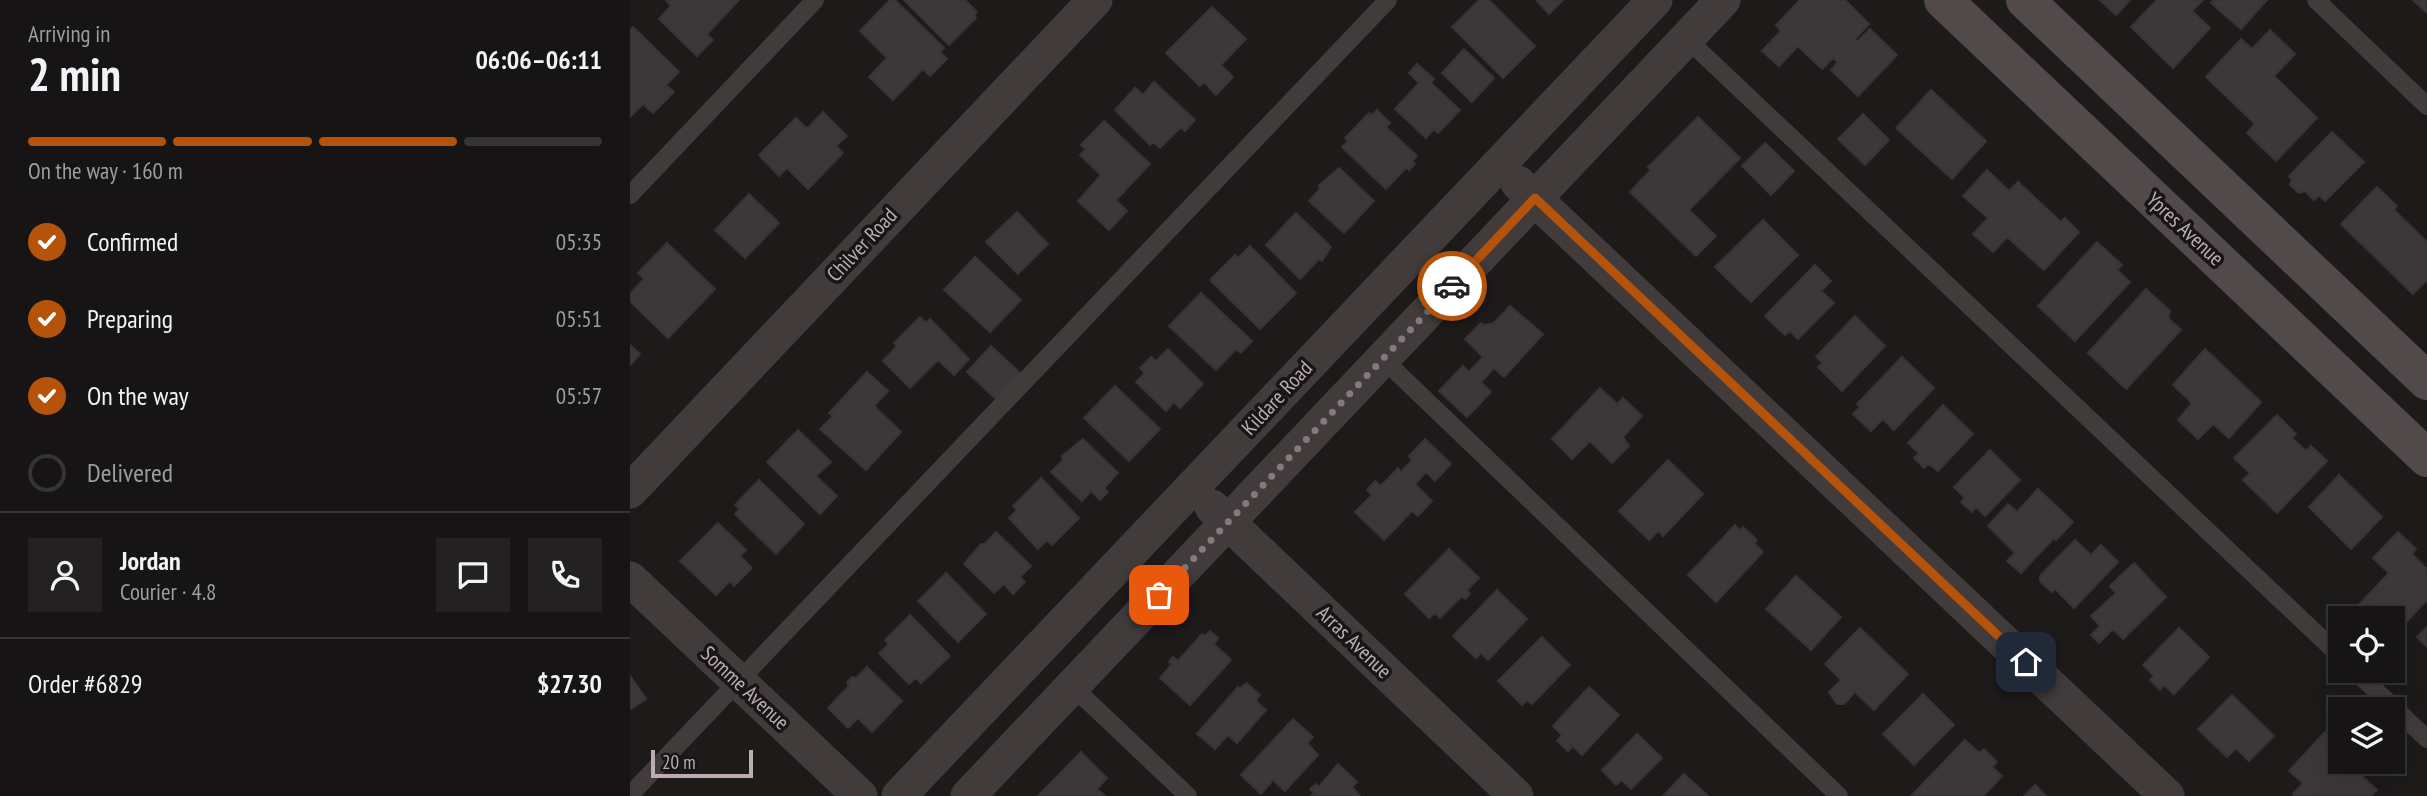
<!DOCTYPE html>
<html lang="en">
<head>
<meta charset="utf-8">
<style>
	body { margin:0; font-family:"PT Sans Narrow",sans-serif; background:#232122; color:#f1f3f6; height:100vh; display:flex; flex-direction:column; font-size:26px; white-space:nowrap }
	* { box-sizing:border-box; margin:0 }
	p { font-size:23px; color:#9e9ea0 }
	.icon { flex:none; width:38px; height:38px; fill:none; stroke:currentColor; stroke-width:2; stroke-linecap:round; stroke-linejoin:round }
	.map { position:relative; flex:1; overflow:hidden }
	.details { display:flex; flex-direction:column; background:#161414; width:630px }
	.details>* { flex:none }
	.buttons { position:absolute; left:1698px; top:606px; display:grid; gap:14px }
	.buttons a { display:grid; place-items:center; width:77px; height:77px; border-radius:0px; background:#161414; box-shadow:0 7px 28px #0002,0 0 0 2px #353334; font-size:35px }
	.scale { position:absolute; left:21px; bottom:18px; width:102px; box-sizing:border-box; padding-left:7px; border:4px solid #bcadb1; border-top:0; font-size:19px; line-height:24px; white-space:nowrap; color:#bcadb1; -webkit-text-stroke:5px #181515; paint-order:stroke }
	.pin { position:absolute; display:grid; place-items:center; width:60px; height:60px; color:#fff; margin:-30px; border-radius:14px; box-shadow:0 4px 10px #0006 }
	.courier { position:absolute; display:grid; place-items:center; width:70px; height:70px; margin:-35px; border:5px solid #b45309; border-radius:50%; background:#fff; color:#222; box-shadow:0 2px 9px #0007 }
	.headline em { font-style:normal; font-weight:600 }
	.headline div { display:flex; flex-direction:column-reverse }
	.headline { display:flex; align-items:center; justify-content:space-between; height:119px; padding:0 28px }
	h1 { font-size:46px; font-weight:600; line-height:52px }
	.bar { display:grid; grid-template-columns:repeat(4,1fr); gap:10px 7px; align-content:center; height:84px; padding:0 28px }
	.bar i { height:9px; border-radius:5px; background:#353334 }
	.bar .current { background:#b45309 }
	.bar p { grid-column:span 4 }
	.line { display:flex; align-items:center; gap:18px; padding:0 28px; border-top:2px solid #353334 }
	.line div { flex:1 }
	.round { display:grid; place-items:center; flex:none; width:74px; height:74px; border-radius:0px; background:#232122 }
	ol { padding:0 28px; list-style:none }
	li { display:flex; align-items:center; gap:21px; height:77px }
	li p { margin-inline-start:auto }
	li .icon { padding:7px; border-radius:50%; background:#b45309; color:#fff; stroke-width:4 }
	li:last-child { color:#9e9ea0 }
	li i { width:38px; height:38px; border:4px solid #353334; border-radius:50% }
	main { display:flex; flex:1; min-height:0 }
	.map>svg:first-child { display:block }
	.building { fill:#3c3738; stroke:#393434; stroke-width:2 }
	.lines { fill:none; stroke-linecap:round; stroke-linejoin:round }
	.lane { stroke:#423b3c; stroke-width:18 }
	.street { stroke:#423b3c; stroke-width:35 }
	.secondary { stroke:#52494b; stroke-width:38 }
	.done { stroke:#847a7c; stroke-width:7; stroke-dasharray:0 12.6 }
	.route { stroke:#b45309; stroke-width:9 }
	.labels { text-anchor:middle; stroke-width:7; stroke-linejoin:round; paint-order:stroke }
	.street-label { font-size:21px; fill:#bcadb1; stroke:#181515 }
</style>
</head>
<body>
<main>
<section class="details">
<div class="headline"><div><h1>2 min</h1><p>Arriving in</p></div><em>06:06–06:11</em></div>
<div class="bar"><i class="current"></i><i class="current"></i><i class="current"></i><i></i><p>On the way · 160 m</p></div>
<ol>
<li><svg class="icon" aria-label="check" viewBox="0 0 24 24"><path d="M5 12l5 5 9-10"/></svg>Confirmed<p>05:35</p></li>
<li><svg class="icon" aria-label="check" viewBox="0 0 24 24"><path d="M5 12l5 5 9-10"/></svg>Preparing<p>05:51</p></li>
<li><svg class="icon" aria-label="check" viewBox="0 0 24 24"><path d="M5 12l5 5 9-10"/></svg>On the way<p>05:57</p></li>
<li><i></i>Delivered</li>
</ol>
<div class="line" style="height:126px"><a class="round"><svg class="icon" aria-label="person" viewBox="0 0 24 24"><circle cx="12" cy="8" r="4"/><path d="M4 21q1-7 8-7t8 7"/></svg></a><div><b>Jordan</b><p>Courier · 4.8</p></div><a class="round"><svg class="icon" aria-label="chat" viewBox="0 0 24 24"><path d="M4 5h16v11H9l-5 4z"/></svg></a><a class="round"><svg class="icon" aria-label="phone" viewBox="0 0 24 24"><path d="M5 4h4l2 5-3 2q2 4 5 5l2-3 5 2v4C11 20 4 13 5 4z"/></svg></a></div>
<div class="line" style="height:91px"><div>Order #6829</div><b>$27.30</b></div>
</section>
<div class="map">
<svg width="1797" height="796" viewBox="0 0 1797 796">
	<rect width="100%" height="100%" fill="#1d1a1a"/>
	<path class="building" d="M109 0 77 34 83 40 67 56 29 19 41 6 36 0Z
		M260 0H265L314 48 310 52 317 59 300 76 293 69 263 100 239 77 257 58 230 31Z
		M274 0H335L347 12 344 16 346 18 319 45Z
		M849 0H859L905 46 873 78 822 27Z
		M906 0H933L919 14Z
		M1170 0H1215L1239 24 1225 39 1227 42 1240 29 1267 55 1228 96 1201 70 1208 62 1203 58 1192 69 1168 46 1149 66 1132 51 1151 31 1146 25Z
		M1470 0H1500L1486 15Z
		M1527 0H1573L1562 11 1580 28 1543 68 1501 27Z
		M1584 0H1637L1611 29 1581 3Z
		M1783 0H1797V13Z
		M582 7 616 39 591 65 603 77 586 95 574 82 570 86 536 53Z
		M3 27 49 72 36 85 44 92 23 113 13 104 0 117V30Z
		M1640 30 1665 54 1644 76 1687 118 1646 161 1617 133 1625 124 1576 77 1611 39 1622 49Z
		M834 49 864 78 842 102 812 73Z
		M787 64 804 79 801 83 830 110 808 133 804 129 796 138 765 109 789 83 779 73Z
		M524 82 565 120 555 131 551 127 530 148 523 142 520 145 485 110 505 88 513 95Z
		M1301 90 1356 141 1322 179 1266 128Z
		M747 110 760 123 756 127 787 156 782 161 785 164 779 170 777 167 756 189 712 147 718 141 715 138 739 113 742 115Z
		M193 112 217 136 206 146 213 153 178 189 157 168 149 176 129 155 166 118 177 129Z
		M1233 114 1259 140 1235 165 1208 139Z
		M1068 117 1110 158 1059 210 1086 236 1066 256 1000 192 1021 170 1018 167Z
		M474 121 520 164 486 200 497 211 479 230 448 201 471 175 450 155 456 149 451 145Z
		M1702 132 1734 162 1695 201 1689 195 1684 200 1675 191 1669 193 1660 185 1662 179 1659 176Z
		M1135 143 1164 171 1141 195 1112 166Z
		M709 168 744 201 714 233 679 201 690 189 689 185Z
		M1357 170 1379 191 1388 182 1431 222 1435 218 1449 232 1414 270 1377 237 1363 252 1343 234 1358 218 1333 196Z
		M1747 187 1767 206 1764 210 1797 242V280L1783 294 1711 224Z
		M119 194 149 223 115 258 85 230Z
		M387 212 418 244 388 274 356 242Z
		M666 213 701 247 692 261 689 259 670 279 636 245Z
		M1133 220 1168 255 1121 302 1085 267Z
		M1467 242 1492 265 1487 270 1500 282 1445 341 1408 306Z
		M37 243 85 289 38 338 0 301V294L14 279 8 273Z
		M620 246 666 293 630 329 580 280 605 255 608 258Z
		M345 257 391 300 360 332 314 290Z
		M1185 265 1201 281 1191 291 1204 303 1168 339 1160 331 1155 335 1135 316Z
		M1516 289 1540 311 1538 318 1551 330 1496 389 1458 353Z
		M571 293 622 341 611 353 606 349 586 370 539 326Z
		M880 306 913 334 874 377 864 368 851 382 861 392 837 417 809 391 833 366 839 372 853 357 835 339 851 323 853 325 864 323Z
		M1225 316 1255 346 1212 391 1188 367 1193 363 1186 357Z
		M290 317 296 323 300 319 339 359 324 375 308 360 280 388 253 361 267 346 264 343Z
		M0 345 10 354 0 365Z
		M361 346 391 374 367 400 337 372Z
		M538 349 573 384 550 408 544 402 536 411 506 382 515 373 510 368 521 357 526 361Z
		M1575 349 1631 402 1599 438 1583 424 1568 439 1548 420 1562 403 1543 385Z
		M1272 357 1304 388 1264 430 1253 419 1241 431 1223 414 1230 407 1227 404Z
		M237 372 258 391 244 406 271 432 236 470 190 429 203 416 199 413Z
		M485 386 530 429 499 461 454 418Z
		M970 388 987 404 993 398 1012 416 993 437 999 446 982 463 960 441 942 459 922 439Z
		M1313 405 1343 434 1308 471 1299 464 1294 468 1284 458 1289 453 1278 443Z
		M1647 415 1666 434 1662 438 1676 451 1681 446 1697 461 1647 513 1613 480 1620 473 1604 458Z
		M168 430 201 462 186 476 207 496 190 514 137 462Z
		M453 439 488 473 474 488 478 492 470 500 461 491 452 501 421 472 433 460 432 456Z
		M795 439 821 464 805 481 796 472 785 484 802 501 788 516 782 511 754 540 725 512 742 495 737 490 745 481 751 486 768 468 771 472 782 460 779 456Z
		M1360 450 1390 480 1355 516 1346 507 1342 512 1331 502 1335 498 1324 487Z
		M1038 460 1073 494 1033 536 1028 531 1019 540 989 511Z
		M1709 475 1752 517 1721 549 1679 507Z
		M411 478 449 518 422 545 417 540 408 549 379 518 387 510 383 506Z
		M129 480 174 524 146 554 105 514 110 509 105 505Z
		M1408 489 1443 522 1426 540 1424 538 1391 573 1377 561 1385 553 1358 526 1378 504 1387 512Z
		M88 523 116 550 110 556 122 568 104 586 100 581 86 595 50 561Z
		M1105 525 1110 531 1113 527 1127 540 1124 543 1133 552 1086 602 1058 575Z
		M366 532 401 566 390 577 395 582 383 594 374 584 364 593 334 564 351 544H355Z
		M1768 532 1786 549 1782 554 1797 569V600L1762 637V618H1734L1725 609 1759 573 1743 558Z
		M1445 540 1461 555 1471 545 1488 562 1444 608 1425 589 1422 592 1410 581V576Z
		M819 549 849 578 837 590 840 594 835 599 832 596 810 618 805 613 799 618 775 594Z
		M1504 563 1536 597 1493 639 1483 629 1469 643 1461 635 1470 626 1461 616 1486 593 1480 586Z
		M316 573 356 614 328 642 288 601Z
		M1166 576 1211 617 1181 650 1136 609Z
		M867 590 897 619 858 660 851 653 846 658 823 636Z
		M280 615 320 656 291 683 286 678 279 684 249 653 259 644 255 640Z
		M1797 627V647L1787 637Z
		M1230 628 1278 674 1244 710 1225 692 1214 704H1207L1199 692 1211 680 1195 664Z
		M1549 628 1579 657 1544 694 1534 685 1530 690 1520 680 1524 676 1513 665Z
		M580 631 588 638 584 644 601 660 560 705 530 678 542 664 539 662 543 657 548 661 572 634 575 636Z
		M912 637 940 665 902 704 897 700 892 705 868 681Z
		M237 667 272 701 242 732 228 718 218 728 198 708 219 686 217 682 222 677 226 678Z
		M0 676 16 699 1 709 0 708Z
		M616 683 630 695 626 701 636 710 607 743 598 735 585 749 567 734 608 687 610 689Z
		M959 687 989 715 952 755 943 746 938 751 927 741 932 735 923 726Z
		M1293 694 1324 725 1284 765 1253 734Z
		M1602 695 1644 736 1619 761 1606 748 1597 757 1568 729Z
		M663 719 683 737 677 743 688 755 655 791 643 780 631 794 611 775Z
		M1695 732 1710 745V761H1716L1747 790 1741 796H1665L1663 794 1673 783 1659 771Z
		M1007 734 1032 758 1001 789 992 780 986 785 972 770Z
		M1335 740 1349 753 1354 749 1367 762 1362 767 1372 776 1353 796H1281Z
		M451 752 477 778 467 789 475 796H408Z
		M708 764 727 782 722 787 730 796H681L684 793 680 789 686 784 689 787Z
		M1054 774 1078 796H1033Z
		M1405 785 1416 796H1394Z"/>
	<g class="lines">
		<path class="lane" d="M1686 0 1797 106
			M1056 38 1710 656
			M0 195 185 0
			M753 359 1209 796
			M1724 670 1797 739
			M442 686 558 796
			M0 795 758 0"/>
		<path class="street" d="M888 183 1537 796
			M0 491 465 0
			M582 507 886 796
			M0 579 230 796
			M269 796 1025 0
			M338 796 1093 0"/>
		<path class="secondary" d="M1313 0 1797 458
			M1395 0 1797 381"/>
	</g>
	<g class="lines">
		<path class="done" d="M529 595 822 286"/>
		<path class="route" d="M822 286 905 198 1396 662"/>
	</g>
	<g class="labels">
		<g class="street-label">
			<text transform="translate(1555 229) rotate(43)" y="7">Ypres Avenue</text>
			<text transform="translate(232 245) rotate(-47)" y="7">Chilver Road</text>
			<text transform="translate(647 398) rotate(-47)" y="7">Kildare Road</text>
			<text transform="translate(724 642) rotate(44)" y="7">Arras Avenue</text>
			<text transform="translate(115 688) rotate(43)" y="7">Somme Avenue</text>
		</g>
	</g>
</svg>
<div class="buttons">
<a><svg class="icon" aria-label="locate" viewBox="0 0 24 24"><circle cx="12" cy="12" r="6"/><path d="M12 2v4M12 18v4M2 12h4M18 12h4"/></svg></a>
<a><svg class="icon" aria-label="layers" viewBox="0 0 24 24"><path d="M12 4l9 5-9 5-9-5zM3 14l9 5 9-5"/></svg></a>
</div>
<div class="scale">20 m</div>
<div class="pin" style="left:529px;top:595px;background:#ea580c"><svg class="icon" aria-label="bag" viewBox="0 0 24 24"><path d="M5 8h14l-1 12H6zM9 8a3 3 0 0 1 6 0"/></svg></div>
<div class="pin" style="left:1396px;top:662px;background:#1f2937"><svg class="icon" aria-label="home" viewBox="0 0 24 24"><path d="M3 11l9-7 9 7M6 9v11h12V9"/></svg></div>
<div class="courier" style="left:822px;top:286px"><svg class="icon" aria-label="car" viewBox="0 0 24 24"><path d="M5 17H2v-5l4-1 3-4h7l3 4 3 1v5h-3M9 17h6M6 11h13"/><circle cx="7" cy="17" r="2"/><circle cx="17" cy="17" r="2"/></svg></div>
</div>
</main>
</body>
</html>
